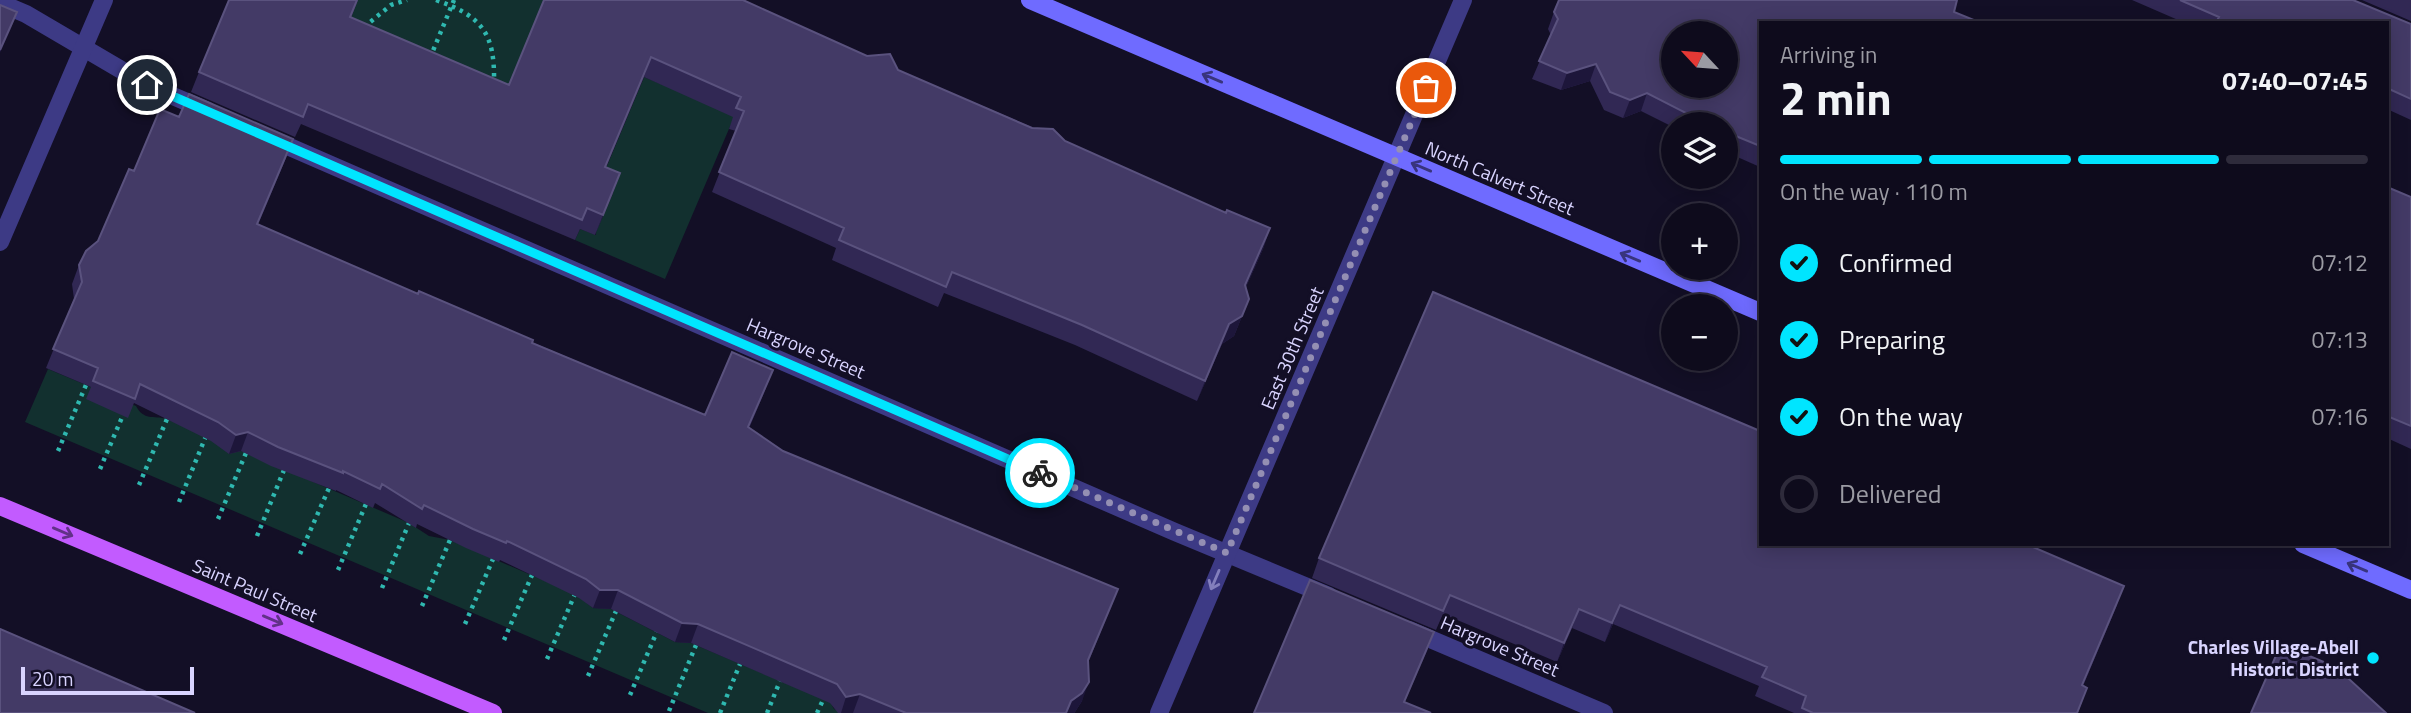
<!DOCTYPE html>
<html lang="en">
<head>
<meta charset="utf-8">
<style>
	body { margin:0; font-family:"Titillium Web",sans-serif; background:#171425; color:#f1f3f6; height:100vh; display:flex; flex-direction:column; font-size:26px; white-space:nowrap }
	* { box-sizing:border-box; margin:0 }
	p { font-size:23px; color:#9b9ba3 }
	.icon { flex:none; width:38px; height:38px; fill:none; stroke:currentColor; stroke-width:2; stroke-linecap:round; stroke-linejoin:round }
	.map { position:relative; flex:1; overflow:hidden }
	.details { position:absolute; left:1759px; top:21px; width:630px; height:525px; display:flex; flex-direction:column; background:#0e0b1c; border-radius:0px; box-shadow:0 4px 18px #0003,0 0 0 2px #2e2b3b }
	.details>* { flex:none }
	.needle { width:46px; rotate:296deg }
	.fabs { position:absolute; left:1661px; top:21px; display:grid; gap:14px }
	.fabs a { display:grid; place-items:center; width:77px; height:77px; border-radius:50%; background:#0e0b1c; box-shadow:0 4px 18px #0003,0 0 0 2px #2e2b3b; font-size:35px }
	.scale { position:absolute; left:21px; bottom:18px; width:173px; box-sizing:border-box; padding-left:7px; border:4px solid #d9d4ff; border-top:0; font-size:19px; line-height:24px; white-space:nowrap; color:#d9d4ff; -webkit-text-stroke:5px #130f26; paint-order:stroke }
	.pin { position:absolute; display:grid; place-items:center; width:60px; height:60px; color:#fff; margin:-30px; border:4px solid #fff; border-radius:50%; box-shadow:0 2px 7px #0007 }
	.courier { position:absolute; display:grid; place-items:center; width:70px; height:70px; margin:-35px; border:5px solid #00e5ff; border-radius:50%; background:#fff; color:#222; box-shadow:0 2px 9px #0007 }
	.overview em { font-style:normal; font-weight:700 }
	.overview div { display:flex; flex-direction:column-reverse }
	.overview { display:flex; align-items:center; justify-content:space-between; height:119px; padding:0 21px }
	h1 { font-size:46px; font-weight:700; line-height:52px }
	.bar { display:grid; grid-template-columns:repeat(4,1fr); gap:10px 7px; align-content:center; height:84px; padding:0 21px }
	.bar i { height:9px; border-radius:5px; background:#2e2b3b }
	.bar .on { background:#00e5ff }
	.bar p { grid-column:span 4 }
	ol { padding:0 21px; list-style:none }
	li { display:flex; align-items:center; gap:21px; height:77px }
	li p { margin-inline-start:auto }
	li .icon { padding:7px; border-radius:50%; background:#00e5ff; color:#111; stroke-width:4 }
	li:last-child { color:#9b9ba3 }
	li i { width:38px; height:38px; border:4px solid #2e2b3b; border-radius:50% }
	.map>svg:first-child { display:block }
	.green { fill:#12302f }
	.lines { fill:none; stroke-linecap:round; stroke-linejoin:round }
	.path { stroke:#2fb8b0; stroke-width:4.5; stroke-dasharray:3.5 5; stroke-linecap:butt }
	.service { stroke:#3d3a85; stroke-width:18 }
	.minor { stroke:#3d3a85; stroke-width:18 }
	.secondary { stroke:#6f6bff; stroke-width:18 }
	.primary { stroke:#c25bff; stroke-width:18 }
	.wall { fill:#312854 }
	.shaded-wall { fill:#1d163a }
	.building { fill:#433a66; stroke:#5a527e; stroke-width:2; fill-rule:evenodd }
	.oneway { stroke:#38347d }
	.oneway2 { stroke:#623188 }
	.oneway3 { stroke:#837fbc }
	.done { stroke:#948fb3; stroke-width:7; stroke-dasharray:0 12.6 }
	.route { stroke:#00e5ff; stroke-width:9 }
	.poi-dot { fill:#00e5ff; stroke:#130f26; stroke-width:2.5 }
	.labels { text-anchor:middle; stroke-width:6; stroke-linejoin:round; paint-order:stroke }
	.street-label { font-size:19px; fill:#d9d4ff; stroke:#130f26 }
	.poi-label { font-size:19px; font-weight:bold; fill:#d9d4ff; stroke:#130f26; text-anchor:end }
</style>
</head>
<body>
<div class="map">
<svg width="2411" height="713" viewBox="0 0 2411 713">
	<rect width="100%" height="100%" fill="#130f26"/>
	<path class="green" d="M332 0H545L504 166Z
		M769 35 665 279 575 240 580 229 596 235 598 187 644 77 663 85Z
		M48 369 136 406C144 421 153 415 167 419L409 523 429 536 450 540 575 594 593 608 611 609 675 642 691 643 830 702 834 709 843 713H708L25 422Z"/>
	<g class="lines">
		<path class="path" d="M436 0C481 16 495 32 494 82
			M364 27 391 5 407 0
			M430 58 454 0
			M58 451 86 385
			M100 469 123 415
			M139 485 167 419
			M179 502 206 436
			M218 519 246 453
			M257 536 284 470
			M300 554 329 488
			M338 570 366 504
			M382 588 409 523
			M422 606 450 540
			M465 624 493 559
			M504 640 532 575
			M547 659 575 594
			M588 676 616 611
			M630 695 658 629
			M669 711 696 645
			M720 713 740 664
			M767 713 780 681
			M817 713 823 700"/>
		<path class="service" d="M0 3 26 14 147 85 208 111
			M269 138 1175 532 1329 596
			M1409 630 1604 713"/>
		<path class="minor" d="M0 242 104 0
			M1159 713 1463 0"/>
		<path class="secondary" d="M1030 0 1760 312
			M2303 544 2411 590"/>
		<path class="primary" d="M0 506 493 713"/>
	</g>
	<path class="wall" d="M229 0H358L351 18 509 85 544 0 898 70 1065 141 1226 213 1270 228 1263 249 1246 287 1249 299 1234 336 1222 344 1197 401 1075 345 944 293 938 307 832 260 836 248 712 192 736 131 729 129 733 117 644 77 606 167 613 193 595 235 580 229 575 240 301 124 295 137 191 92 199 72Z
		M2132 0H2353L2411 24V120L2387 109V23H2185Z
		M2362 0H2411V21Z
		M1554 12 1760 23V167L1726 152V124H1673V127L1641 111 1623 118 1604 110 1590 81 1561 90 1532 79 1551 35 1548 29Z
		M179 117 286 158 258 224 418 294 705 415 766 388 749 428 783 451 1118 589 1088 663 1082 701 1075 712 1074 713H838L830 703 691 643 675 642 611 609 593 608 579 598 500 560 499 562 466 548 417 524 416 528 375 503 373 508 336 490V491L271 466 241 451 229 454 211 441 134 403 128 418 86 399 91 387 46 368 74 299 72 284 79 265 98 241 134 171Z
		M2387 187 2411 197V449L2387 438Z
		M1319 558 2117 605 2083 686 2087 688 2078 713H1794L1755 696 1759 686 1613 624 1605 642 1572 628 1557 662 1443 614 1436 630 1312 578Z"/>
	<path class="shaded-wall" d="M17 12 10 31 0 53V50Z
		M651 57 644 77 598 187 605 167Z
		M1596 64 1590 81 1561 90 1567 73Z
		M1647 93 1641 111 1623 118 1630 100Z
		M293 139 286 158 251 242 257 224Z
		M620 173 613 193 595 235 603 215Z
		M1270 228 1263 249 1238 305 1245 285Z
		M1249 299 1234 336 1222 344 1197 401 1205 381 1229 324Z
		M773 370 766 388 742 446 748 427Z
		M248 432 241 451 229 454 236 435Z
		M2124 586 2117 605 2075 705 2082 685Z
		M1118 589 1111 608 1081 679 1088 660Z
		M600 590H618L611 609 593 608Z
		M1620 605 1613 624 1605 642 1612 623Z
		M1579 609 1572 628 1557 662 1564 643Z
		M682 623 698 624 691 643 675 642Z
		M1434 632 1427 651 1400 713 1404 702Z
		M1089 682 1082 701 1075 712 1074 713H1066L1071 701Z
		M860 694 853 713H841L846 697Z"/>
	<path class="building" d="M229 0H357L350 17 509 85 544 0H743L867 56 890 54 898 70 1032 128 1053 129 1065 141 1226 213 1227 210 1270 228 1245 285 1249 299 1242 316 1229 324 1205 381 1082 325 952 272 946 287 839 240 844 228 719 172 744 111 736 108 741 97 651 57 605 167 620 173 603 215 587 208 582 220 308 104 303 117 199 72Z
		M1559 0H1957L1954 12 1981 23H1760V146L1726 132V124H1704L1694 117 1647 93 1630 100 1610 92 1596 64 1567 73 1539 61 1558 19 1554 12ZM1673 33H1726V86H1673Z
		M2180 0H2353L2411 24V99L2387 88V23H2217L2216 22 2219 17Z
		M0 5 17 12 0 50Z
		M189 94 293 139 257 224 418 294 419 291 533 340 532 343 705 415 732 352 773 370 748 427 783 451 1118 589 1088 660 1089 682 1082 693 1071 701 1066 713H906L860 694 846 697 837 684 698 624 682 623 618 590H600L586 579 507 541 506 543 473 529 424 505 422 509 382 484 380 489 343 471V473L278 447 248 432 236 435 218 422 140 384 135 399 93 381 98 368 53 349 82 282 79 265 86 251 98 241 129 169 134 171 160 109 179 117Z
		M2387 187 2411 197V426L2387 416Z
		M1433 292 1760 431V544H2026L2124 586 2082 685 2087 688 2077 713H1813L1802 708 1806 696 1762 677 1767 667 1620 605 1612 623 1579 609 1564 643 1450 595 1443 611 1319 558Z
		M1310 580 1434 632 1404 702 1431 713H1254Z
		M0 629 195 713H0Z
		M2281 644 2336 667 2386 713H2251Z"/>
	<defs><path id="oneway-shaft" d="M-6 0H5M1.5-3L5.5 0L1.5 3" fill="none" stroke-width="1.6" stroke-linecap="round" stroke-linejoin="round" transform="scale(1.75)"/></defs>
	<g class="oneway">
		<use href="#oneway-shaft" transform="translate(1212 78) rotate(-157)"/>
		<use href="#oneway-shaft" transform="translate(1421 167) rotate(-157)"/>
		<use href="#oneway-shaft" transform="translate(1630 257) rotate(-157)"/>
		<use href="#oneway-shaft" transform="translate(2357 567) rotate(-157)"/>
	</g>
	<g class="oneway2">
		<use href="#oneway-shaft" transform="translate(63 532) rotate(23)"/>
		<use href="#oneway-shaft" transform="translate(273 620) rotate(23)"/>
	</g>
	<use class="oneway3" href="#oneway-shaft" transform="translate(1215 580) rotate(113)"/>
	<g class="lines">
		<path class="done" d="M1040 473 1227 553 1426 88"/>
		<path class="route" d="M147 85 1040 473"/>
	</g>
	<circle class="poi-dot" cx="2373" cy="658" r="7"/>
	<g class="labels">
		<g class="street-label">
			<text transform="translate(1500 178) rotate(23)" y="7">North Calvert Street</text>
			<text transform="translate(806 348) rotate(23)" y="7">Hargrove Street</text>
			<text transform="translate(1292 348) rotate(-67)" y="7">East 30th Street</text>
			<text transform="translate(255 590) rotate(23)" y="7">Saint Paul Street</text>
			<text transform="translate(1500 646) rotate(23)" y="7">Hargrove Street</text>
		</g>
		<g class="poi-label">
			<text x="2359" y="654">Charles Village-Abell<tspan x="2359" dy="22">Historic District</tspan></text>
		</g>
	</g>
</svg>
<div class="fabs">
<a><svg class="needle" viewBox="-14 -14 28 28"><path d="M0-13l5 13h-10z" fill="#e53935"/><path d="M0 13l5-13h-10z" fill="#9b9ba3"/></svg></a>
<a><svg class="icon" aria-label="layers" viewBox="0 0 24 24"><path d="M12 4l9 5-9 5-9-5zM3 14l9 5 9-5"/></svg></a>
<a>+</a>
<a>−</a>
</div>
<div class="scale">20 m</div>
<div class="pin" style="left:1426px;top:88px;background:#ea580c"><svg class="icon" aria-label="bag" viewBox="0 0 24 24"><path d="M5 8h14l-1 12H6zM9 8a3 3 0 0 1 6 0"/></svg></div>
<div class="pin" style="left:147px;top:85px;background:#1f2937"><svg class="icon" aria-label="home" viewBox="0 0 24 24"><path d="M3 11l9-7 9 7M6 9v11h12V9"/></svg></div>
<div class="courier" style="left:1040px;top:473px"><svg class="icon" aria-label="bike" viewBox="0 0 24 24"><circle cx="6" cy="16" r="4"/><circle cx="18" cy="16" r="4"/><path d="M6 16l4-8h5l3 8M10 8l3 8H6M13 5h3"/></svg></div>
<section class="details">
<div class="overview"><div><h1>2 min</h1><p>Arriving in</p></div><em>07:40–07:45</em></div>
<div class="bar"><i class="on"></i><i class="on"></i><i class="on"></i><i></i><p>On the way · 110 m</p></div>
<ol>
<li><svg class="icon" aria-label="check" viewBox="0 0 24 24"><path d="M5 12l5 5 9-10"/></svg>Confirmed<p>07:12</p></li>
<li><svg class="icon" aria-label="check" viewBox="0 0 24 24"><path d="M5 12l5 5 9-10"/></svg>Preparing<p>07:13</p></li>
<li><svg class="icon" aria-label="check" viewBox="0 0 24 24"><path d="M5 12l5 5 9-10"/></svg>On the way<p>07:16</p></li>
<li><i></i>Delivered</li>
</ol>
</section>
</div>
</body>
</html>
